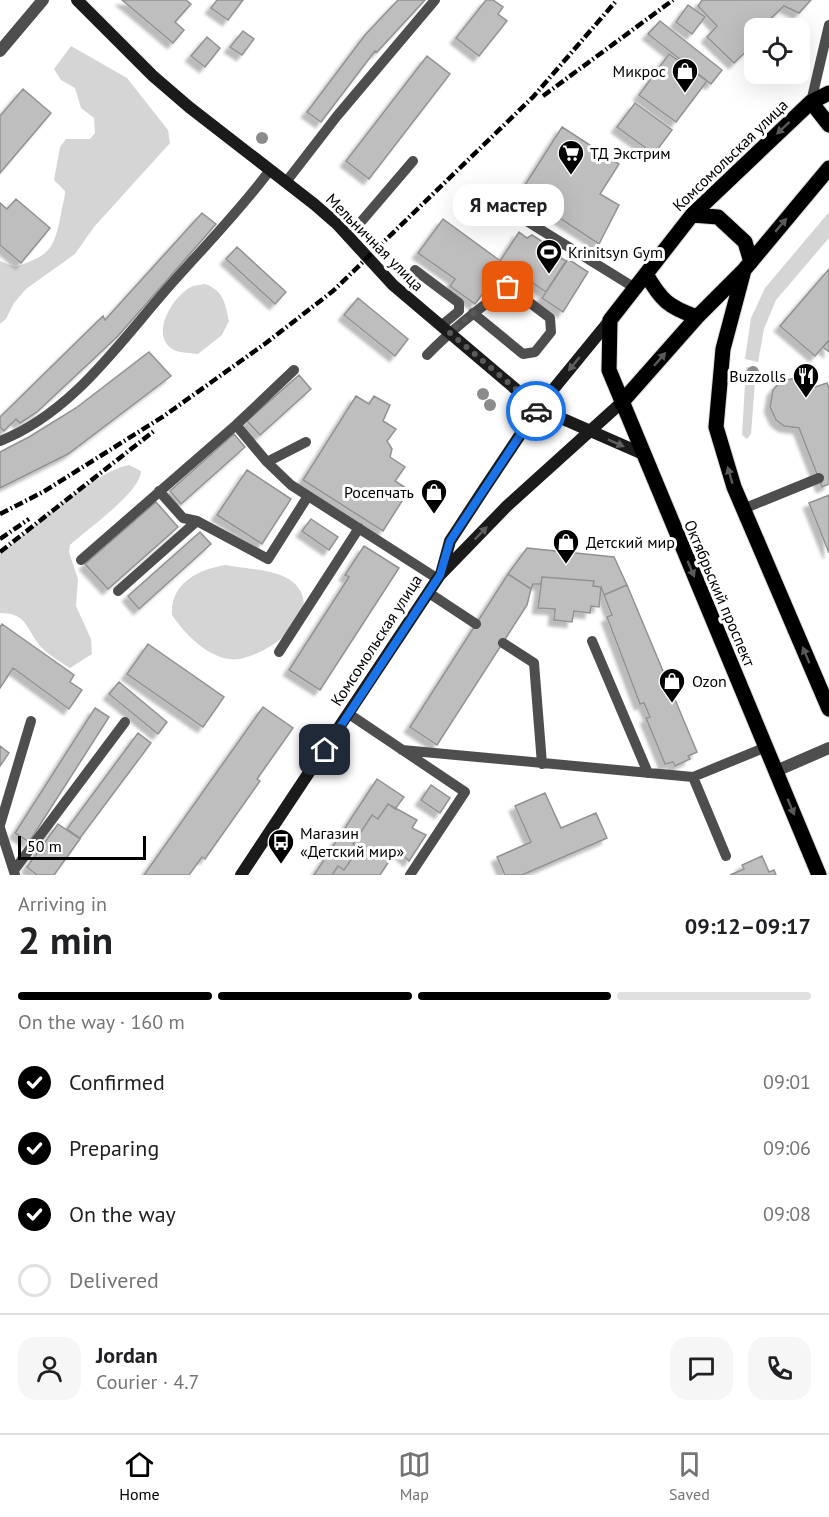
<!DOCTYPE html>
<html lang="en">
<head>
<meta charset="utf-8">
<style>
	body { margin:0; font-family:"PT Sans",sans-serif; background:#f6f6f6; color:#202124; height:100vh; display:flex; flex-direction:column; font-size:22px; white-space:nowrap }
	* { box-sizing:border-box; margin:0 }
	p { font-size:20px; color:#757577 }
	.icon { flex:none; width:33px; height:33px; fill:none; stroke:currentColor; stroke-width:2; stroke-linecap:round; stroke-linejoin:round }
	.map { position:relative; height:875px; overflow:hidden }
	.panel { display:flex; flex-direction:column; background:#fff; flex:1 }
	.panel>* { flex:none }
	.buttons { position:absolute; left:744px; top:18px; display:grid; gap:12px }
	.buttons a { display:grid; place-items:center; width:66px; height:66px; border-radius:12px; background:#fff; box-shadow:0 6px 24px #0002; font-size:30px }
	.scale { position:absolute; left:18px; bottom:15px; width:128px; box-sizing:border-box; padding-left:6px; border:3px solid #000; border-top:0; font-size:16px; line-height:21px; white-space:nowrap; color:#000; -webkit-text-stroke:4px #fff; paint-order:stroke }
	.pin { position:absolute; display:grid; place-items:center; width:51px; height:51px; color:#fff; margin:-26px; border-radius:12px; box-shadow:0 3px 9px #0006 }
	.courier { position:absolute; display:grid; place-items:center; width:60px; height:60px; margin:-30px; border:4px solid #1a73e8; border-radius:50%; background:#fff; color:#222; box-shadow:0 2px 8px #0007 }
	.bubble { position:absolute; height:42px; border-radius:18px; background:#fff; box-shadow:0 6px 24px #0002; font-size:20px; font-weight:700; line-height:42px; text-align:center }
	.summary em { font-style:normal; font-weight:700 }
	.summary div { display:flex; flex-direction:column-reverse }
	.summary { display:flex; align-items:center; justify-content:space-between; height:102px; padding:0 18px }
	h1 { font-size:39px; font-weight:700; line-height:45px }
	.bar { display:grid; grid-template-columns:repeat(4,1fr); gap:9px 6px; align-content:center; height:72px; padding:0 18px }
	.bar i { height:8px; border-radius:4px; background:#e0e0e0 }
	.bar .on { background:#000 }
	.bar p { grid-column:span 4 }
	.line { display:flex; align-items:center; gap:15px; padding:0 18px; border-top:2px solid #e0e0e0 }
	.line div { flex:1 }
	.round { display:grid; place-items:center; flex:none; width:63px; height:63px; border-radius:18px; background:#f6f6f6 }
	ol { padding:0 18px; list-style:none }
	li { display:flex; align-items:center; gap:18px; height:66px }
	li p { margin-inline-start:auto }
	li .icon { padding:6px; border-radius:50%; background:#000; color:#fff; stroke-width:4 }
	li:last-child { color:#757577 }
	li i { width:33px; height:33px; border:3px solid #e0e0e0; border-radius:50% }
	.dock { display:flex; justify-content:space-around; align-items:center; height:84px; border-top:2px solid #e0e0e0; background:#fff; font-size:16px; color:#757577 }
	.dock a { display:grid; justify-items:center; gap:3px }
	.dock .on { color:#000 }
	.map>svg:first-child { display:block }
	.green { fill:#d5d5d5 }
	.building { fill:#bebebe; stroke:#929292; stroke-width:1.5; filter:url(#shadow) }
	.lines { fill:none; stroke-linecap:round; stroke-linejoin:round }
	.primary-casing { stroke:#dbdbdb; stroke-width:17 }
	.service { stroke:#4e4e4e; stroke-width:10 }
	.minor { stroke:#4e4e4e; stroke-width:12 }
	.tertiary { stroke:#4e4e4e; stroke-width:12 }
	.secondary { stroke:#1b1b1b; stroke-width:12 }
	.primary { stroke:#000; stroke-width:15 }
	.rail { stroke:#000; stroke-width:4.5; stroke-dasharray:9 3 1.5 3; stroke-linecap:butt }
	.tree { fill:#8b8b8b }
	.oneway { fill:#595959 }
	.oneway2 { fill:#5f5f5f }
	.done { stroke:#595959; stroke-width:6; stroke-dasharray:0 10.8 }
	.route { stroke:#1a73e8; stroke-width:8 }
	.labels { text-anchor:middle; stroke-width:6; stroke-linejoin:round; paint-order:stroke }
	.poi-label { font-size:16px; fill:#000; stroke:#fff; text-anchor:start }
	.street-label { font-size:16px; fill:#000; stroke:#fff }
</style>
</head>
<body>
<div class="map">
<svg width="829" height="875" viewBox="0 0 829 875">
	<defs>
		<filter id="shadow"><feDropShadow dx="-5.5" dy="5.5" stdDeviation="1.5" flood-color="#0004"/></filter>
	</defs>
	<rect width="100%" height="100%" fill="#fff"/>
	<path class="green" d="M71 46 127 78 168 130 170 143 94 227 75 254 26 289 14 303 6 319 0 324V261L15 267C50 255 54 250 61 214 62 206 65 199 65 191L54 180 60 147 66 139H90L95 133 94 118 81 108 75 88 61 80 54 69Z
		M829 212V238L776 300 764 329 758 362 745 359 751 318 765 288Z
		M205 284C224 291 225 303 229 321L222 335 198 354C191 353 180 353 174 350 148 336 173 296 191 287 195 285 201 285 205 284Z
		M746 367 756 369 751 434 747 439 742 435Z
		M129 465 141 471C141 492 86 530 70 545L69 552 78 579 76 606 91 639 92 654 70 668C61 662 50 656 42 648 26 631 29 613 0 613V554C32 529 91 473 129 465Z
		M226 565C245 569 277 569 293 582 328 613 268 655 239 659 213 663 185 635 172 615 170 583 199 569 226 565Z"/>
	<path class="building" d="M122 0H186L191 4 175 22 184 30 173 43Z
		M217 0H243L228 20 211 8Z
		M398 0H425L377 52 375 51 321 122 307 112 365 35Z
		M486 0H493L503 7 498 14 507 21 479 56 456 38Z
		M702 0H811L799 13 784 6 761 28H754V35L750 39 754 44 734 63 707 37 717 26 698 6Z
		M688 5 705 17 692 34 676 22Z
		M660 21 722 70 711 84 648 34Z
		M243 31 254 39 242 55 230 47Z
		M207 37 220 48 205 67 191 56Z
		M669 54 707 81 676 122 639 95Z
		M427 56 450 74 369 179 346 161Z
		M23 89 51 113 0 173V116Z
		M635 103 672 130 654 154 617 127Z
		M562 127 619 164 600 194 619 205 599 244 532 200 523 188Z
		M16 199 50 228 21 263 0 245V203L7 209Z
		M202 213 216 224 118 336 37 412 20 423 16 419 4 431 0 427V417L103 316 105 320Z
		M443 219 510 268 509 277 500 279 496 276 475 304 450 286 455 279 418 253Z
		M519 232 527 238 532 235 560 253 561 258 566 261 546 292 500 261Z
		M237 247 286 292 275 304 226 259Z
		M568 259 588 272 563 312 542 298Z
		M829 269V340L815 356 780 326Z
		M358 298 408 339 395 356 344 315Z
		M829 340V352L823 347Z
		M149 352 171 376 68 454 0 488V452L29 437 76 408Z
		M299 375 311 389 260 435 247 421Z
		M798 377 815 387 827 383 829 388V484L822 487 799 428 784 426 776 420 770 407 773 390 780 382Z
		M356 396 369 404 374 396 390 405 383 421 396 429 387 441 392 449 390 457 405 467 395 481 409 490 383 531 303 480Z
		M234 434 245 447 181 504 170 491Z
		M247 470 291 499 262 544 217 515Z
		M829 495V553L809 503Z
		M156 502 178 527 108 589 85 564Z
		M311 519 338 537 329 550 302 531Z
		M200 532 211 544 139 609 128 596Z
		M364 546 399 568 320 690 289 670 349 577 345 575Z
		M527 548 614 557 627 585 604 595 601 587 593 586 594 581 542 577 541 584H533L531 589 508 574Z
		M508 574 531 589 527 605 437 745 410 727Z
		M542 577 594 581 593 586 601 587 599 607 591 606 590 613 574 611 572 622 554 620 555 609 538 608Z
		M627 585 697 752 688 756 690 759 675 766 673 762 665 764 646 718 650 717 644 703 640 704 607 617 612 615 604 595Z
		M2 624 74 675 70 682 82 690 69 709 13 668 0 688V627Z
		M148 644 224 697 203 727 127 674Z
		M119 682 167 722 158 734 109 694Z
		M263 707 293 728 257 779 260 781 205 859 202 857 189 875H144Z
		M95 708 109 717 29 842 15 833Z
		M138 733 151 743 80 838 67 829Z
		M0 746 9 753 0 766Z
		M377 779 404 797 395 809 388 804 378 819 372 815 353 844 359 848 344 870 338 866 332 875H314Z
		M431 785 450 798 440 813 421 800Z
		M545 793 561 828 596 813 607 838 522 875H505L497 857 531 842 515 806Z
		M388 804 417 820 412 828 426 835 409 861 397 849 380 875H332L338 866 344 870 359 848 353 844 372 815 378 819Z
		M58 824 80 839 54 875H37L27 867Z
		M762 856 769 872 774 870 776 875H730L744 869 742 865Z"/>
	<g class="lines">
		<g class="primary-casing">
			<path id="primary" d="M811 102 829 125
				M692 215 718 217 745 242 751 262
				M744 270 723 349 716 427 734 487 829 709
				M646 274C661 300 668 307 697 317
				M621 403 697 317 744 270 829 168
				M819 875 609 370 610 320 692 215 811 102 829 93"/>
		</g>
		<path class="service" d="M811 102 829 25
			M286 182 337 116 435 0
			M468 215 498 221 525 220 635 288
			M348 237 413 161
			M415 270 459 303V311L442 325
			M427 355C452 329 479 308 509 287L550 318 551 332 535 352 523 354 473 313
			M236 425 267 462 291 485 438 579
			M0 441C70 414 117 346 165 291 200 251 238 213 270 170
			M267 462 306 442
			M159 491 183 518 197 521 268 559 308 496
			M743 509 819 478
			M81 560 236 425 294 370
			M118 591 197 521
			M429 593 476 624
			M592 641 648 773
			M503 643 534 663 542 764
			M279 652 359 528
			M349 714 465 792 410 875
			M402 750 693 777 766 747
			M693 777 726 856
			M0 825 31 721
			M0 828 15 875
			M15 869 125 722"/>
		<path class="minor" d="M0 51 43 0"/>
		<path class="tertiary" d="M776 771 829 748"/>
		<path class="secondary" d="M77 0 153 76 189 107 314 204 337 224 393 285 538 408 643 454
			M441 574 450 541 484 489 538 408 610 320
			M241 875 440 575 507 506 621 403"/>
		<use href="#primary" class="primary"/>
		<path class="rail" d="M543 96 673 0
			M0 514 43 492 164 416 266 343 333 291 533 97 617 0
			M0 539 29 519
			M0 552 154 431"/>
	</g>
	<g class="tree">
		<circle cx="262" cy="138" r="6"/>
		<circle cx="753" cy="372" r="6"/>
		<circle cx="483" cy="394" r="6"/>
		<circle cx="490" cy="405" r="6"/>
	</g>
	<defs><path id="oneway-solid" d="M-6-.8H1V-3.2L6.5 0L1 3.2V.8H-6Z" transform="scale(1.5)"/></defs>
	<g class="oneway">
		<use href="#oneway-solid" transform="translate(783 128) rotate(137)"/>
		<use href="#oneway-solid" transform="translate(781 225) rotate(-50)"/>
		<use href="#oneway-solid" transform="translate(660 359) rotate(-49)"/>
		<use href="#oneway-solid" transform="translate(730 475) rotate(-106)"/>
		<use href="#oneway-solid" transform="translate(691 569) rotate(67)"/>
		<use href="#oneway-solid" transform="translate(806 655) rotate(-113)"/>
		<use href="#oneway-solid" transform="translate(791 807) rotate(67)"/>
	</g>
	<g class="oneway2">
		<use href="#oneway-solid" transform="translate(574 364) rotate(129)"/>
		<use href="#oneway-solid" transform="translate(616 443) rotate(24)"/>
		<use href="#oneway-solid" transform="translate(481 533) rotate(-46)"/>
	</g>
	<g class="lines">
		<path class="done" d="M508 287 449 332 538 408 536 411"/>
		<path class="route" d="M325 750 440 575 450 541 536 411"/>
	</g>
	<defs>
		<g id="shop-pin" transform="scale(1.35)"><path d="M0 17L-7.5 6A9.5 9.5 0 1 1 7.5 6Z" fill="#000" stroke="#fff"/><path d="M-5-2.5h2.3a2.7 3.5 0 0 1 5.4 0H5L5.5 6h-11ZM-1.5-2.5h3a1.5 2.3 0 0 0-3 0Z" fill="#fff"/></g>
		<g id="supermarket-pin" transform="scale(1.35)"><path d="M0 17L-7.5 6A9.5 9.5 0 1 1 7.5 6Z" fill="#000" stroke="#fff"/><path d="M-6-5.5h2.5l.6 2H6L4.5 2H-2.5L-4.4-4H-6ZM-1.5 3.2a1.3 1.3 0 1 0 .1 0ZM3 3.2a1.3 1.3 0 1 0 .1 0Z" fill="#fff"/></g>
		<g id="stadium-pin" transform="scale(1.35)"><path d="M0 17L-7.5 6A9.5 9.5 0 1 1 7.5 6Z" fill="#000" stroke="#fff"/><path d="M0-5a6.5 5 0 1 0 0 10a6.5 5 0 1 0 0-10ZM-3.5-1.8h7v3.6h-7Z" fill="#fff"/></g>
		<g id="restaurant-pin" transform="scale(1.35)"><path d="M0 17L-7.5 6A9.5 9.5 0 1 1 7.5 6Z" fill="#000" stroke="#fff"/><path d="M-5-6h1v4h1v-4h1v4h1v-4h1v5L-1.5 .5V6h-2V.5L-5-1ZM5-6V6H3V1.5H1.5Q1.5-4 5-6Z" fill="#fff"/></g>
		<g id="bus-pin" transform="scale(1.35)"><path d="M0 17L-7.5 6A9.5 9.5 0 1 1 7.5 6Z" fill="#000" stroke="#fff"/><path d="M-5-6H5V4H4V6H2V4H-2V6H-4V4H-5ZM-3.5-4V0h7V-4ZM-3.5 1.2v1.5H-2V1.2ZM2 1.2v1.5H3.5V1.2Z" fill="#fff"/></g>
	</defs>
	<g fill-rule="evenodd">
		<use href="#shop-pin" x="685" y="71"/>
		<use href="#supermarket-pin" x="571" y="153"/>
		<use href="#stadium-pin" x="549" y="252"/>
		<use href="#restaurant-pin" x="806" y="376"/>
		<use href="#shop-pin" x="434" y="492"/>
		<use href="#shop-pin" x="566" y="542"/>
		<use href="#shop-pin" x="672" y="681"/>
		<use href="#bus-pin" x="281" y="842"/>
	</g>
	<g class="labels">
		<g class="poi-label">
			<text x="666" y="77" text-anchor="end">Микрос</text>
			<text x="590" y="159">ТД Экстрим</text>
			<text x="568" y="258">Krinitsyn Gym</text>
			<text x="786" y="382" text-anchor="end">Buzzolls</text>
			<text x="414" y="498" text-anchor="end">Росепчать</text>
			<text x="586" y="548">Детский мир</text>
			<text x="692" y="687">Ozon</text>
			<text x="300" y="839">Магазин<tspan x="300" dy="18">«Детский мир»</tspan></text>
		</g>
		<g class="street-label">
			<text transform="translate(730 155) rotate(-44)" y="6">Комсомольская улица</text>
			<text transform="translate(375 242) rotate(45)" y="6">Мельничная улица</text>
			<text transform="translate(720 593) rotate(67)" y="6">Октябрьский проспект</text>
			<text transform="translate(376 640) rotate(-57)" y="6">Комсомольская улица</text>
		</g>
	</g>
</svg>
<div class="buttons">
<a><svg class="icon" aria-label="locate" viewBox="0 0 24 24"><circle cx="12" cy="12" r="6"/><path d="M12 2v4M12 18v4M2 12h4M18 12h4"/></svg></a>
</div>
<div class="scale">50 m</div>
<div class="pin" style="left:508px;top:287px;background:#ea580c"><svg class="icon" aria-label="bag" viewBox="0 0 24 24"><path d="M5 8h14l-1 12H6zM9 8a3 3 0 0 1 6 0"/></svg></div>
<div class="pin" style="left:325px;top:750px;background:#1f2937"><svg class="icon" aria-label="home" viewBox="0 0 24 24"><path d="M3 11l9-7 9 7M6 9v11h12V9"/></svg></div>
<div class="courier" style="left:536px;top:411px"><svg class="icon" aria-label="car" viewBox="0 0 24 24"><path d="M5 17H2v-5l4-1 3-4h7l3 4 3 1v5h-3M9 17h6M6 11h13"/><circle cx="7" cy="17" r="2"/><circle cx="17" cy="17" r="2"/></svg></div>
<div class="bubble" style="left:453px;top:184px;width:111px">Я мастер</div>
</div>
<section class="panel">
<div class="summary"><div><h1>2 min</h1><p>Arriving in</p></div><em>09:12–09:17</em></div>
<div class="bar"><i class="on"></i><i class="on"></i><i class="on"></i><i></i><p>On the way · 160 m</p></div>
<ol>
<li><svg class="icon" aria-label="check" viewBox="0 0 24 24"><path d="M5 12l5 5 9-10"/></svg>Confirmed<p>09:01</p></li>
<li><svg class="icon" aria-label="check" viewBox="0 0 24 24"><path d="M5 12l5 5 9-10"/></svg>Preparing<p>09:06</p></li>
<li><svg class="icon" aria-label="check" viewBox="0 0 24 24"><path d="M5 12l5 5 9-10"/></svg>On the way<p>09:08</p></li>
<li><i></i>Delivered</li>
</ol>
<div class="line" style="height:108px"><a class="round"><svg class="icon" aria-label="person" viewBox="0 0 24 24"><circle cx="12" cy="8" r="4"/><path d="M4 21q1-7 8-7t8 7"/></svg></a><div><b>Jordan</b><p>Courier · 4.7</p></div><a class="round"><svg class="icon" aria-label="chat" viewBox="0 0 24 24"><path d="M4 5h16v11H9l-5 4z"/></svg></a><a class="round"><svg class="icon" aria-label="phone" viewBox="0 0 24 24"><path d="M5 4h4l2 5-3 2q2 4 5 5l2-3 5 2v4C11 20 4 13 5 4z"/></svg></a></div>
</section>
<nav class="dock">
<a class="on"><svg class="icon" aria-label="home" viewBox="0 0 24 24"><path d="M3 11l9-7 9 7M6 9v11h12V9"/></svg>Home</a>
<a><svg class="icon" aria-label="map" viewBox="0 0 24 24"><path d="M3 6l6-2 6 2 6-2v14l-6 2-6-2-6 2zM9 4v14M15 6v14"/></svg>Map</a>
<a><svg class="icon" aria-label="saved" viewBox="0 0 24 24"><path d="M7 4h10v16l-5-4-5 4z"/></svg>Saved</a>
</nav>
</body>
</html>
